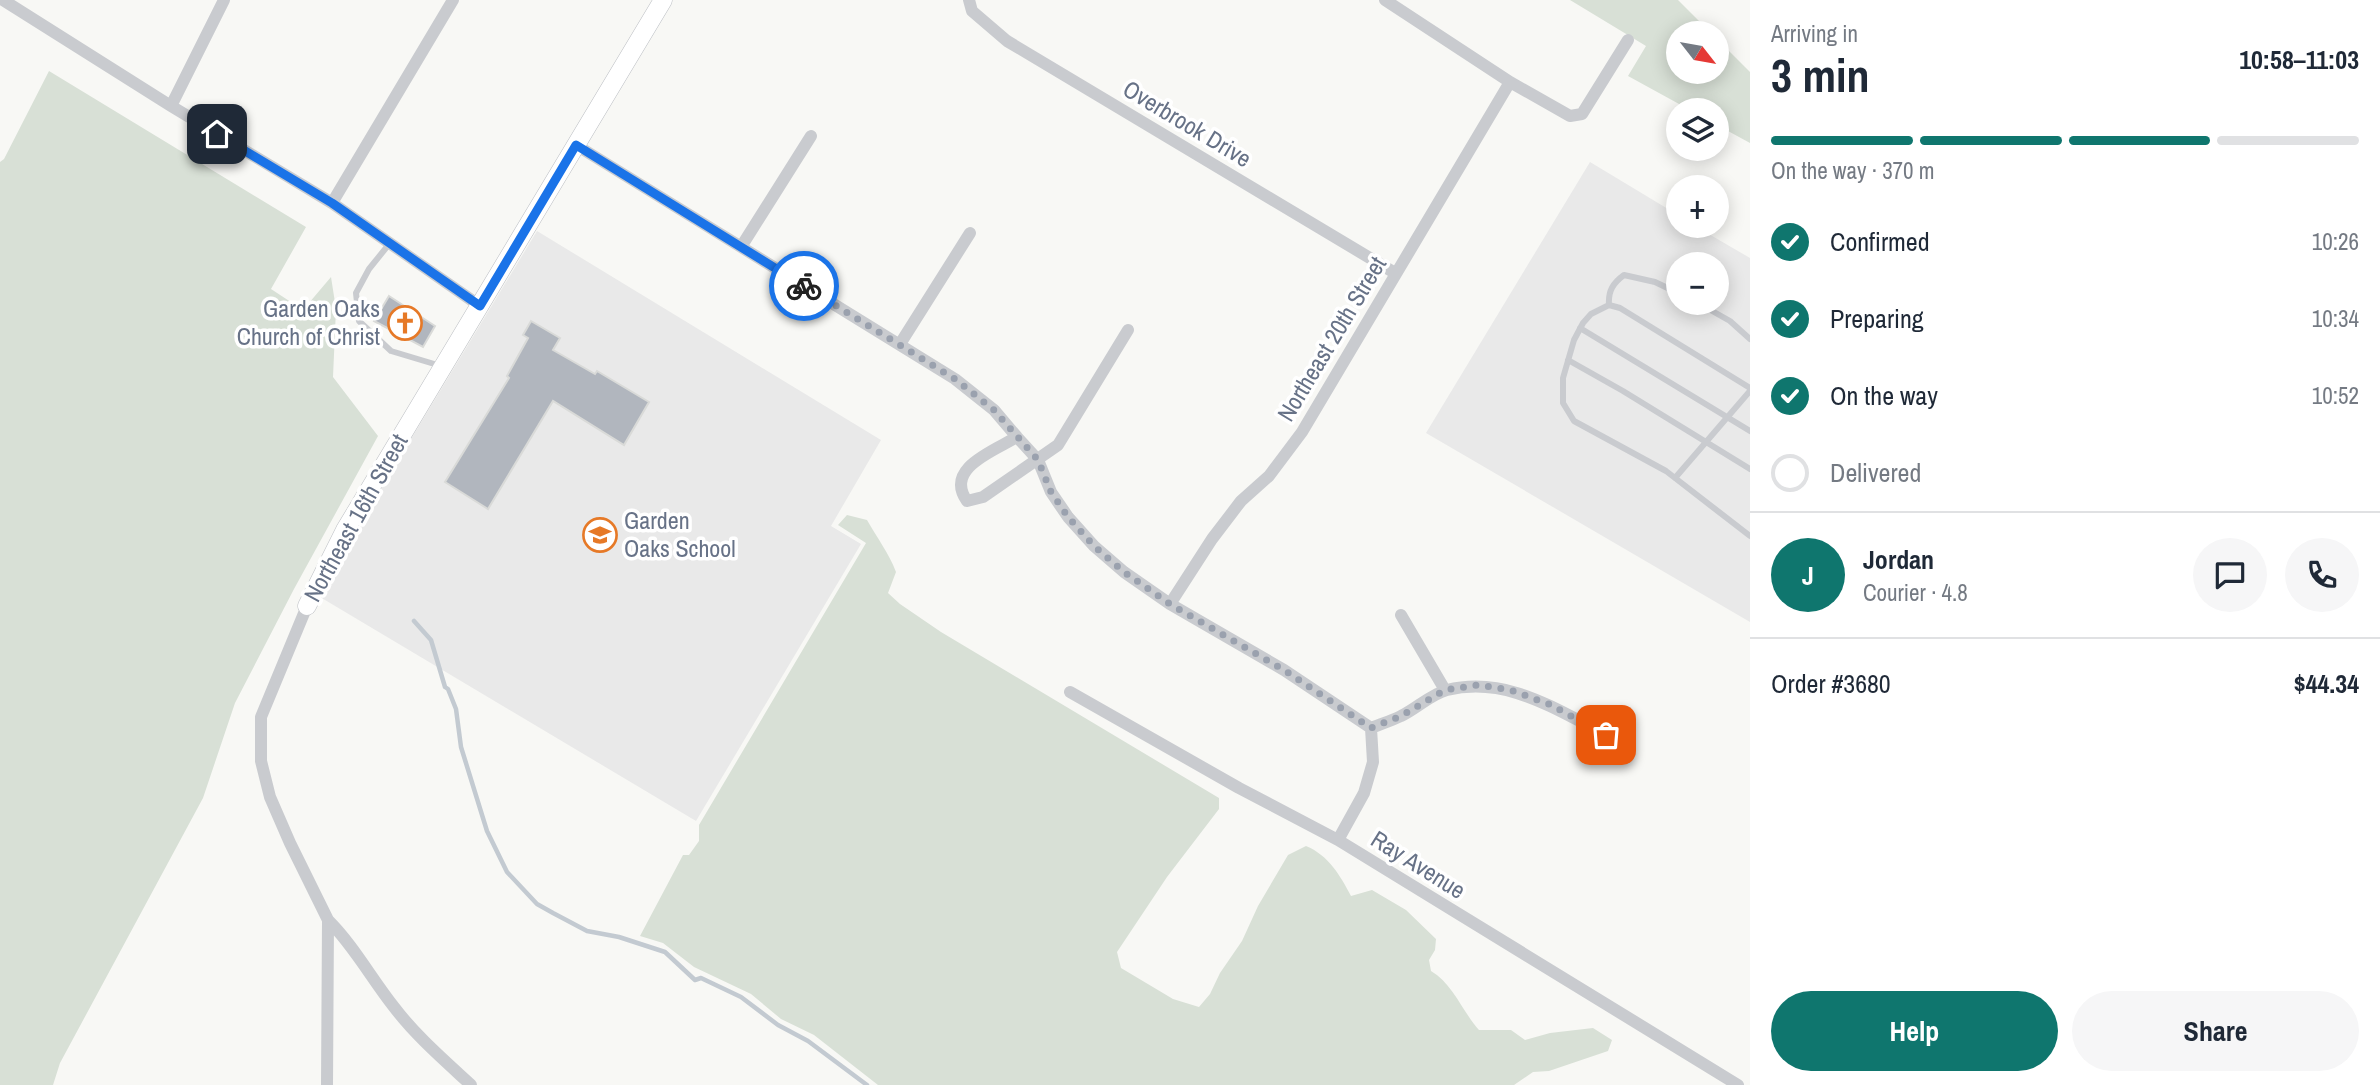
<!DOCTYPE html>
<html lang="en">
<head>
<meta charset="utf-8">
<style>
	body { margin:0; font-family:"Archivo Narrow",sans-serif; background:#f6f6f7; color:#1f2937; height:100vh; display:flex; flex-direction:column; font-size:26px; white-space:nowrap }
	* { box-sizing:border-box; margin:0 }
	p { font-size:23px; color:#747a83 }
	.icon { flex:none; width:38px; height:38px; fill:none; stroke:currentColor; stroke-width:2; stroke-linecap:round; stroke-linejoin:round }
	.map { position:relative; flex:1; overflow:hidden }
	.details { display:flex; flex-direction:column; background:#fff; width:630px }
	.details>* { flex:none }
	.needle { width:46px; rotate:121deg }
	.fabs { position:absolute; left:1666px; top:21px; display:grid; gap:14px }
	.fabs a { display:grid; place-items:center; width:63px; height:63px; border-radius:50%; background:#fff; box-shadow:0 4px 18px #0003; font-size:35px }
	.pin { position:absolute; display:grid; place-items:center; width:60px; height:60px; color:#fff; margin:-30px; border-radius:14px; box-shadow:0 4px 10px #0006 }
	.courier { position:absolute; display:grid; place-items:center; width:70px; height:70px; margin:-35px; border:5px solid #1a73e8; border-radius:50%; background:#fff; color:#222; box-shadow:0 2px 9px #0007 }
	.headline em { font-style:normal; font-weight:700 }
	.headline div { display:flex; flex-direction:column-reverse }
	.headline { display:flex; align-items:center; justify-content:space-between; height:119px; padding:0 21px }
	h1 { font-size:46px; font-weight:700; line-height:52px }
	.bar { display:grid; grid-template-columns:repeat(4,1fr); gap:10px 7px; align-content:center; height:84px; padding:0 21px }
	.bar i { height:9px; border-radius:5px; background:#e0e1e3 }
	.bar .active { background:#0f766e }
	.bar p { grid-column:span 4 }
	.line { display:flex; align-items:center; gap:18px; padding:0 21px; border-top:2px solid #e0e1e3 }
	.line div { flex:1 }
	.round { display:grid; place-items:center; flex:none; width:74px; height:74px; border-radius:37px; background:#f6f6f7 }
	ol { padding:0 21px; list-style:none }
	li { display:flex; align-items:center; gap:21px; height:77px }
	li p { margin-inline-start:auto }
	li .icon { padding:7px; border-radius:50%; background:#0f766e; color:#fff; stroke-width:4 }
	li:last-child { color:#747a83 }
	li i { width:38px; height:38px; border:4px solid #e0e1e3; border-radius:50% }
	.cta { display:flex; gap:14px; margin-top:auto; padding:14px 21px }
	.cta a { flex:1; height:80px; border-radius:42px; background:#0f766e; color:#fff; font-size:28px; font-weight:700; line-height:80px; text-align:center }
	.cta a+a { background:#f6f6f7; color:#1f2937 }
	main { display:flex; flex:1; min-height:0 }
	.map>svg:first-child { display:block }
	.built { fill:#e9e9e9; fill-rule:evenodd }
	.green { fill:#d8e0d6 }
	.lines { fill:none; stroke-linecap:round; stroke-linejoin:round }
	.stream { stroke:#c3cad1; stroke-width:4.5 }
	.building { fill:#b1b6be; stroke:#d9dad8; stroke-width:2 }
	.secondary-casing { stroke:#bbbec3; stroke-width:19 }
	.lane { stroke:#c9cbcf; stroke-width:6 }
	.street { stroke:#c9cbcf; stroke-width:12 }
	.secondary { stroke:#fff; stroke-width:18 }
	.done { stroke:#9aa1ae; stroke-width:7; stroke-dasharray:0 12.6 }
	.route { stroke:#1a73e8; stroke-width:9 }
	.labels { text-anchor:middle; stroke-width:7; stroke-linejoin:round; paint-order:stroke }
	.street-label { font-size:24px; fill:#677287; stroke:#fff }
	.poi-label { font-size:24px; fill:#677287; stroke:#fff; text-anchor:end }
</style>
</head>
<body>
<main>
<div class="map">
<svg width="1750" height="1085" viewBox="0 0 1750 1085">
	<rect width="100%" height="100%" fill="#f8f8f5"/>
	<path class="built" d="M1590 162 1678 215V226H1695L1750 258V622L1426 433ZM1678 264H1717V303H1678Z
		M537 231 881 440 831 526 861 544 696 821 320 597 368 510Z"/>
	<path class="green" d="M1570 0H1678L1711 33H1678V72H1717V39L1750 72V143L1717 125V110H1690L1628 76 1646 46Z
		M49 71 306 227 271 289 303 310 331 277 336 309 333 377 378 436 294 589 235 703 203 798 60 1063 53 1085H0V162L4 159Z
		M847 515 867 520C877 538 889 553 896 572L888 593 900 604 941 632 1219 798V809L1167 877 1117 952 1121 968 1173 999 1199 1007 1210 994 1220 973 1242 941 1258 906 1288 855 1306 846C1328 855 1340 875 1351 896L1372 890 1406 910 1436 939 1435 950 1429 960 1431 971C1453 984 1462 1011 1479 1030H1511L1525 1040 1550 1033 1593 1028 1612 1040 1608 1051 1549 1071 1533 1072 1514 1085H878L814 1035 781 1019 751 994 694 967 663 943 640 936 683 855H689L699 841V825L866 543 838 525Z"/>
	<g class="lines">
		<path class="stream" d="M414 621 431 640 445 687 448 689 456 709 461 747 487 831 507 872 537 904 553 913 587 931 619 937 665 952 695 980 701 978 741 997 778 1025 808 1041 867 1085"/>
	</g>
	<path class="building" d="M389 296 435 326 423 347 374 321Z
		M531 321 560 338 553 350 595 374 597 371 649 402 624 445 553 401 488 509 445 482 509 378 507 376 528 338 523 335Z"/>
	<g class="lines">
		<g class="secondary-casing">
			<path id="secondary" d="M307 606 345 530 663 0"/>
		</g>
		<path class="lane" d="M390 243 369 269 356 293 359 321 391 351 441 366
			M1698 303 1730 321 1750 339
			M1609 305C1608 291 1613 283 1624 275L1655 282 1678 293
			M1580 328 1750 431
			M1568 360 1623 391 1750 469
			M1750 388 1620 308 1609 305 1591 314 1583 323 1574 340 1563 378V403L1574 421 1666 471 1750 536
			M1675 478 1750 391"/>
		<path class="street" d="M3 0 171 106 332 203 480 306
			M969 0 972 11 1007 41 1395 273
			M1385 0 1510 82 1570 116 1582 114 1628 40
			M171 106 224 0
			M576 145 955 379 994 410 1017 437 1038 460 1051 492 1068 517 1094 546 1124 572 1170 604 1284 670 1371 728
			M332 203 453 0
			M741 247 811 136
			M900 344 970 233
			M1017 437C994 451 944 468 967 501L983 497 1058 445 1128 330
			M1170 604 1212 539 1241 501 1269 476 1302 432 1510 82
			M307 606 261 717V761L270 797 290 843 328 920 327 1085
			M1401 615 1445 690
			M1070 692 1239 788 1338 840 1738 1085
			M1371 728C1381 724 1391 721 1401 716 1416 709 1431 694 1447 690 1513 674 1565 717 1622 742
			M1338 840 1364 793 1373 762 1371 728
			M328 920C354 946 371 978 394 1007 416 1036 444 1060 471 1085"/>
		<use href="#secondary" class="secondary"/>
	</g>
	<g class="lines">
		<path class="done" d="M804 286 955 379 994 410 1038 460 1051 492 1068 517 1094 546 1124 572 1170 604 1284 670 1371 728 1401 716 1445 690 1478 685 1510 690 1549 704 1606 735"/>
		<path class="route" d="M217 134 332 203 480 306 576 145 804 286"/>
	</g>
	<defs>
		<g id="church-ring" transform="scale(1.75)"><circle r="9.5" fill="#fff" stroke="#e67927" stroke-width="1.5"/><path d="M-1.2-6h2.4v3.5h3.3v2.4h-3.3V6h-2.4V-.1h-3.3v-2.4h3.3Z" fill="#e67927"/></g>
		<g id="school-ring" transform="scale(1.75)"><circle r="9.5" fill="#fff" stroke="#e67927" stroke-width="1.5"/><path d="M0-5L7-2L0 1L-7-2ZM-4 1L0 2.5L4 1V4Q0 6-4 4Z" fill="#e67927"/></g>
	</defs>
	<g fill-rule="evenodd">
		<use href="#church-ring" x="405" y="323"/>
		<use href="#school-ring" x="600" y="535"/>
	</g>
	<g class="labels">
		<g class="street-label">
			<text transform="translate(1187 124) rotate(31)" y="8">Overbrook Drive</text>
			<text transform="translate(1332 339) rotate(-59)" y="8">Northeast 20th Street</text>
			<text transform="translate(356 518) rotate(-61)" y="8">Northeast 16th Street</text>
			<text transform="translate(1418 865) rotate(32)" y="8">Ray Avenue</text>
		</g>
		<g class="poi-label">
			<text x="380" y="317">Garden Oaks<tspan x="380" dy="28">Church of Christ</tspan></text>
			<text x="624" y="529" text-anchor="start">Garden<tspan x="624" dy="28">Oaks School</tspan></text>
		</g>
	</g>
</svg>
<div class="fabs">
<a><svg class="needle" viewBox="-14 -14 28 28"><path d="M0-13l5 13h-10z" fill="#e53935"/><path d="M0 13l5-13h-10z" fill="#747a83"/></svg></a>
<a><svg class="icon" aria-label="layers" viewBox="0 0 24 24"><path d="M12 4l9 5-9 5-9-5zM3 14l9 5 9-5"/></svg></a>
<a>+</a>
<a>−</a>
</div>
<div class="pin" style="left:1606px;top:735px;background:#ea580c"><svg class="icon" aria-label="bag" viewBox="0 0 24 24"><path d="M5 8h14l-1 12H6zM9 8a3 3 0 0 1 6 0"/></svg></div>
<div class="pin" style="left:217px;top:134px;background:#1f2937"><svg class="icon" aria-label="home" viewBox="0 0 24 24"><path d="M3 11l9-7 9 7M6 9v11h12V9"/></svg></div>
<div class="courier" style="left:804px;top:286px"><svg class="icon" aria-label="bike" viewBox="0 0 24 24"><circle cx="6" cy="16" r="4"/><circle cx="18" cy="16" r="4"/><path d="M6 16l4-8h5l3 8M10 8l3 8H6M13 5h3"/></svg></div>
</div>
<section class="details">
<div class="headline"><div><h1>3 min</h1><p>Arriving in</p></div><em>10:58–11:03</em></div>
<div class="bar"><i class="active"></i><i class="active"></i><i class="active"></i><i></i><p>On the way · 370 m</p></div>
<ol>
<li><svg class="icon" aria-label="check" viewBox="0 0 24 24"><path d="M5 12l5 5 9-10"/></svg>Confirmed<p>10:26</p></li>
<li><svg class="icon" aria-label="check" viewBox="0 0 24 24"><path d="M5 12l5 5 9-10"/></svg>Preparing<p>10:34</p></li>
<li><svg class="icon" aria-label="check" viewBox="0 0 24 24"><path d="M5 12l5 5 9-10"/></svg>On the way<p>10:52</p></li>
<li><i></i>Delivered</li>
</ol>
<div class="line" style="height:126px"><b class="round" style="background:#0f766e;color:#fff">J</b><div><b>Jordan</b><p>Courier · 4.8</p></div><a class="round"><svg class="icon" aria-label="chat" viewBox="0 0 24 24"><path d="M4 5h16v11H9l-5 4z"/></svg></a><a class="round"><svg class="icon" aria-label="phone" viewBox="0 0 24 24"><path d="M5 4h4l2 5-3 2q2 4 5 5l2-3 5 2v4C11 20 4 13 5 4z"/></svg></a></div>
<div class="line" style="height:91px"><div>Order #3680</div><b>$44.34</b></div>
<div class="cta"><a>Help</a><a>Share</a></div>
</section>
</main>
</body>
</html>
